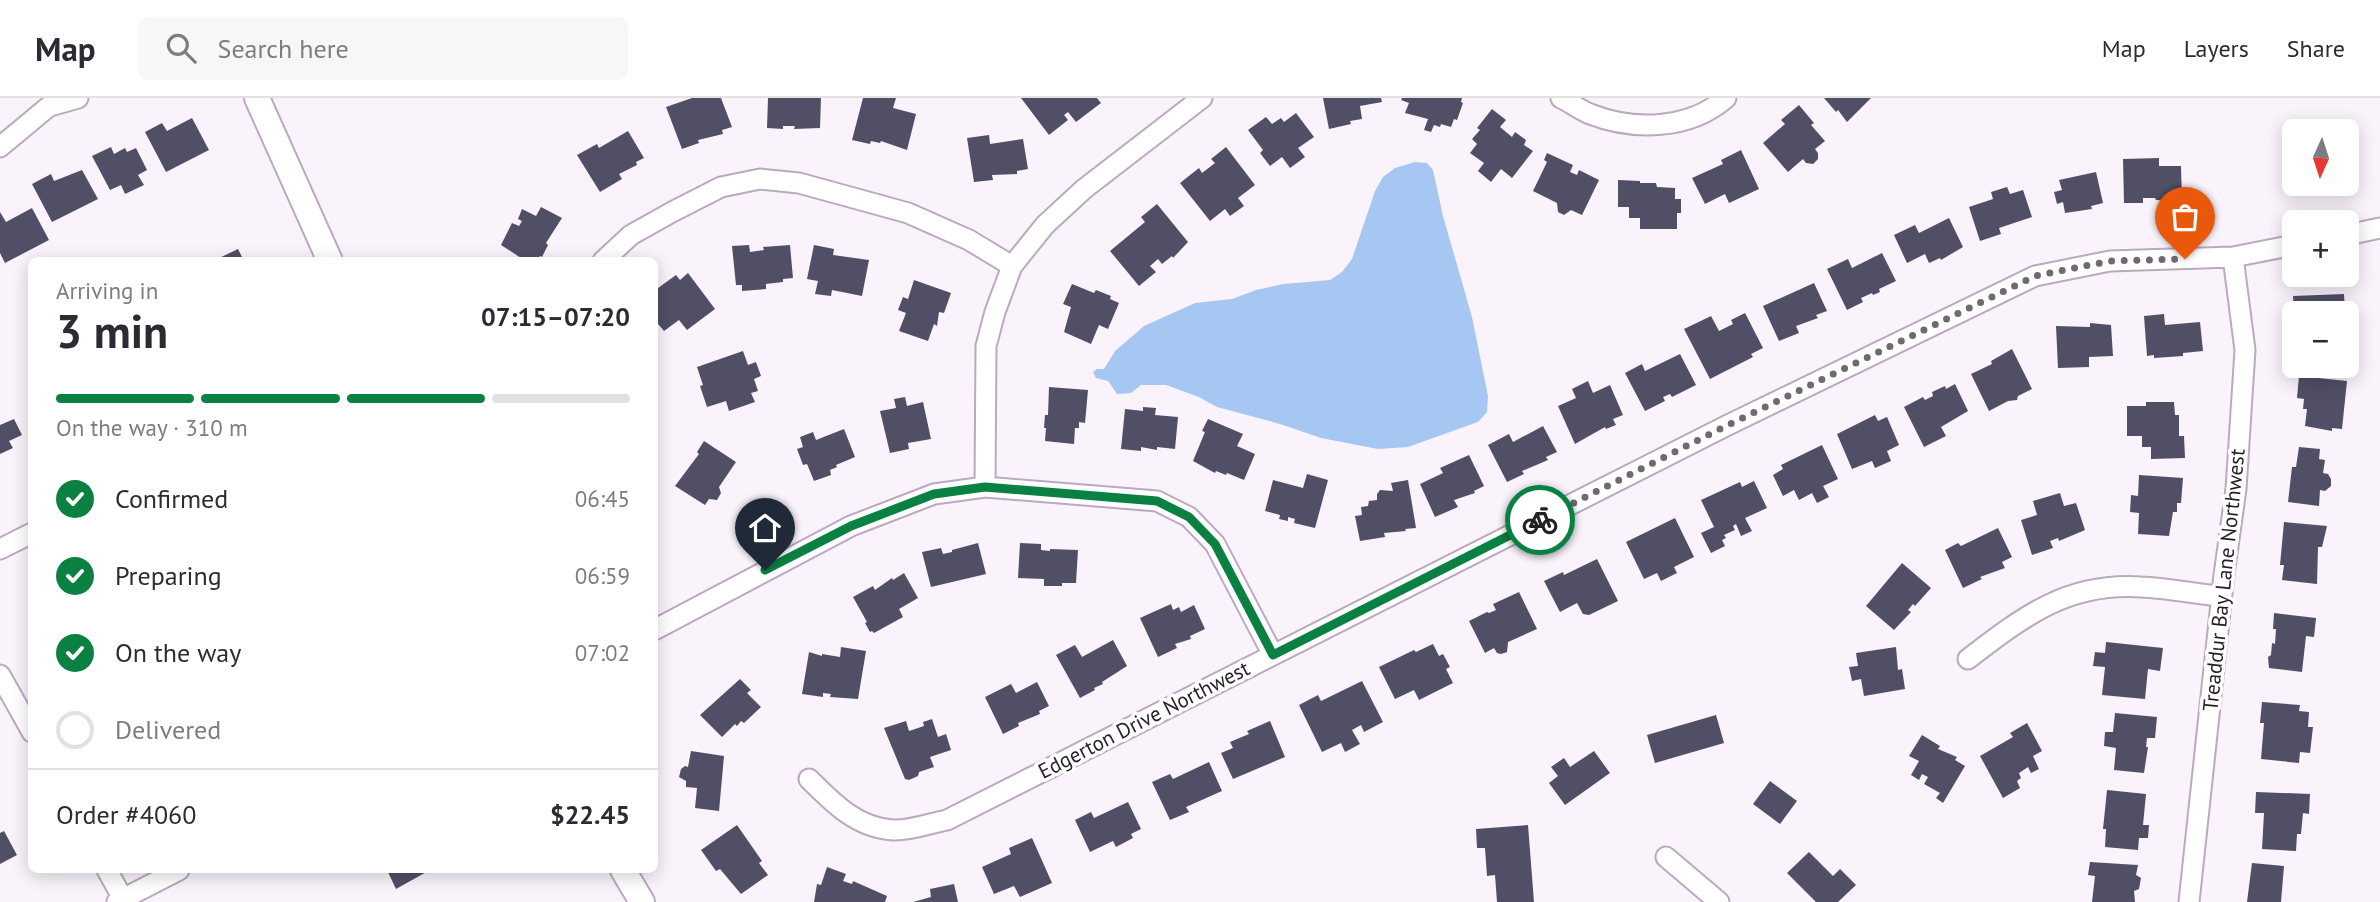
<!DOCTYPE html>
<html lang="en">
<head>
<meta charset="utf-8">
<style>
	body { margin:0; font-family:"PT Sans",sans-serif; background:#f7f7f7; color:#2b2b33; height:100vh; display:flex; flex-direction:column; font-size:26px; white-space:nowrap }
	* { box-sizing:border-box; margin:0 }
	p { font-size:23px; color:#7c7c81 }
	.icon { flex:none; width:38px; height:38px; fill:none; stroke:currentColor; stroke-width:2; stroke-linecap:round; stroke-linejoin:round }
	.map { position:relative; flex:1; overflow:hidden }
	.side { position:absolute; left:28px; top:159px; width:630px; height:616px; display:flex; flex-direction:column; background:#fff; border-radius:10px; box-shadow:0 4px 18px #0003 }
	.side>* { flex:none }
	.needle { width:46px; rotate:183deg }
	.fabs { position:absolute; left:2282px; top:21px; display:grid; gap:14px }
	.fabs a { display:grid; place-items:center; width:77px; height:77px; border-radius:10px; background:#fff; box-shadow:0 4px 18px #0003; font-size:35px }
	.pin { position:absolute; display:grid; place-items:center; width:60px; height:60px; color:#fff; margin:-72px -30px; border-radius:50% 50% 50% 0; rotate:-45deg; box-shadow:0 0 7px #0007 }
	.pin .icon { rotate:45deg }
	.courier { position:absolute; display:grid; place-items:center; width:70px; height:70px; margin:-35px; border:5px solid #0b8043; border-radius:50%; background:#fff; color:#222; box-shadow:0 2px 9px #0007 }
	.head em { font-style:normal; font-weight:700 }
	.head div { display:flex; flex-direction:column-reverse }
	.head { display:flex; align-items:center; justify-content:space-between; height:119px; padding:0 28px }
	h1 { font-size:46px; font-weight:700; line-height:52px }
	.bar { display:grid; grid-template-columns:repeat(4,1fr); gap:10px 7px; align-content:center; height:84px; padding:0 28px }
	.bar i { height:9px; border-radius:5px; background:#e1e1e2 }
	.bar .current { background:#0b8043 }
	.bar p { grid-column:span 4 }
	.line { display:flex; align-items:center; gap:18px; padding:0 28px; border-top:2px solid #e1e1e2 }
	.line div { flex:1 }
	ol { padding:0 28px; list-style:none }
	li { display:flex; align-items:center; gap:21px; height:77px }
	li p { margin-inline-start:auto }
	li .icon { padding:7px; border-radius:50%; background:#0b8043; color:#fff; stroke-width:4 }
	li:last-child { color:#7c7c81 }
	li i { width:38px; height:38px; border:4px solid #e1e1e2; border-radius:50% }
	header { display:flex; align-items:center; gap:42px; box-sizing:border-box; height:98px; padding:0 35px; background:#fff; border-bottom:2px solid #e1e1e2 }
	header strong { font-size:33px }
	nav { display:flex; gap:38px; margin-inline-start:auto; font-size:24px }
	.search { width:490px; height:63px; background:#f7f7f7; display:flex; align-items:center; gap:18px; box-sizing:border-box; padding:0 24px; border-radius:10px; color:#7c7c81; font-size:26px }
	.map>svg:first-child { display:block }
	.water { fill:#a7c7f3 }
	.building { fill:#514f66 }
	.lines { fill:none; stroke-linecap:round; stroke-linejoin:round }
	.minor-casing { stroke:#bba9bf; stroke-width:23 }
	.tertiary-casing { stroke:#bba9bf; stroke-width:28 }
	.minor { stroke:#fff; stroke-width:19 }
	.tertiary { stroke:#fff; stroke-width:24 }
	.done { stroke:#706971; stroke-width:7; stroke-dasharray:0 12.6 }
	.route { stroke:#0b8043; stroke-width:9 }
	.labels { text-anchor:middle; stroke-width:7; stroke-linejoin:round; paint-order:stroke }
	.street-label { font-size:21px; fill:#251e26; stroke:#fff }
</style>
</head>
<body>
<header>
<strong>Map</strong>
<div class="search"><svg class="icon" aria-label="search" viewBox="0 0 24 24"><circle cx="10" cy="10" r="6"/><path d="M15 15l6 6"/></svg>Search here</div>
<nav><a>Map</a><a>Layers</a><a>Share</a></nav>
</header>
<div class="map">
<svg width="2380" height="804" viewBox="0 0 2380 804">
	<rect width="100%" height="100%" fill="#faf3fc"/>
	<path class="water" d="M1415 64 1427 65 1433 72 1443 118 1472 219 1488 298 1487 314 1478 324 1408 349 1378 351 1321 340 1280 326 1217 309 1199 299 1166 287H1141L1131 295 1117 296 1108 283 1096 280 1093 274 1097 271H1104L1115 253 1144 228 1195 205 1232 201 1256 192 1284 186 1330 182 1342 174 1352 161 1375 93 1383 79 1395 70Z"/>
	<path class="building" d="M692 0H721L732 29 722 32 723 36 698 42 699 45 682 51 666 9Z
		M768 0H821L820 30 794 31 795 28H783V31L767 30Z
		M863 0H896L893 10 916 16 907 52 881 43 880 45 871 43 870 46 852 42Z
		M1021 0H1097L1101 5 1076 24 1068 14 1064 17 1068 22 1049 37Z
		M1323 0H1381L1382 4 1360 8 1362 21 1350 23 1351 26 1329 31Z
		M1402 0H1462L1461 4 1463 5 1457 22 1454 21 1451 29 1441 26 1440 29 1434 27 1431 34 1424 32 1428 21 1405 15 1409 5 1401 2Z
		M1824 0H1871L1847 24 1838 12 1836 14Z
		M1799 7 1814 25 1811 27 1825 43 1815 51 1818 55V61L1813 66 1806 65 1803 61 1788 74 1763 45 1785 26 1781 22Z
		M1492 11 1506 22 1500 29 1512 39 1515 34 1526 42 1524 47 1533 53 1512 80 1501 71 1491 84 1478 73 1484 65 1470 55 1477 46 1472 41 1480 32 1477 30Z
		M1296 15 1314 39 1298 50 1305 59 1290 70 1282 59 1270 68 1260 55 1263 52 1248 32 1266 19 1272 26 1281 20 1284 24Z
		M192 20 209 52 166 74 145 34 162 25 167 33Z
		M628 33 644 60 636 64 637 67 619 76 622 81 600 94 577 57 597 46 599 50Z
		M989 37 990 46 1023 41 1028 71 1017 73V76L992 77 993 82 974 84 967 40Z
		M111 49 114 56 125 50 127 54 136 50 147 72 138 77 144 87 125 96 121 87 110 92 92 58Z
		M1226 49 1255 87 1238 100 1244 108 1230 118 1225 111 1210 123 1180 85 1199 70 1202 75 1215 65 1211 61Z
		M1741 52 1759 91 1729 105 1725 96 1705 106 1692 80 1723 66 1721 62Z
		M1547 55 1573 67 1570 74 1577 77 1579 72 1599 82 1582 117 1571 112 1564 117 1558 114 1557 105 1533 93 1547 64 1544 62Z
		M2159 60V68H2181L2182 104 2156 102 2155 100H2143V105H2124L2123 61Z
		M82 72 98 101 52 124 32 86 51 76 54 83Z
		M2096 74 2103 105 2091 108 2092 111 2065 115 2063 104 2057 106 2054 94 2062 92 2059 82Z
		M1618 82 1640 83V85H1656L1657 89 1675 90V101H1681V115H1677V131H1640V120H1629V109H1618Z
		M2007 89 2010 96 2023 92 2032 119 1999 130 2001 136 1980 143 1969 109 1993 101 1991 94Z
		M1157 106 1188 144 1173 160 1172 158 1162 166 1158 161 1150 168 1156 174 1139 188 1110 153 1145 124 1141 119Z
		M541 109 562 120 546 145 548 147 542 159 540 158 537 163H522L521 160 501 147 512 125 519 128 522 123 518 121 522 111 536 118Z
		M32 110 49 142 5 165 0 155V114L6 124Z
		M1949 120 1963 149 1941 162 1940 160 1929 165 1925 156 1907 165 1894 137 1915 127 1919 135Z
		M749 147 750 154 764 152 763 149 790 147 793 180 783 181V184L766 186V191L742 193V187H736L732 148Z
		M814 147 834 151 833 157 869 162 862 198 832 192 831 198 815 196 818 183 807 181Z
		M238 151 244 163H213Z
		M1882 155 1896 183 1879 191 1880 194 1873 197 1872 195 1861 200 1863 204 1847 212 1827 171 1848 161 1852 170Z
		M688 175 715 211 687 232 679 222 664 233 654 221V193L676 177 680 182Z
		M914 182 951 195 944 215 939 214 937 228 934 226 928 243 899 233 906 215 898 212 903 199 908 201Z
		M1814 185 1827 213 1816 217 1818 220 1796 228 1799 235 1779 243 1763 208Z
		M1072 186 1094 195 1096 192 1111 198 1110 201 1119 205 1108 231 1099 227 1091 246 1064 234 1071 209 1063 206Z
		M2344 196 2345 215H2294L2293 198Z
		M1745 215 1763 250 1751 256 1753 259 1710 281 1684 231 1711 218 1719 233 1733 226 1731 222Z
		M2164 216 2165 227 2200 224 2203 253 2183 255V258L2154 260V257L2147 258 2144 218Z
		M2090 225 2111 227 2113 258 2089 259V269L2058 270 2056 228 2090 229Z
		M2012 251 2032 291 2018 298 2017 302 2008 303 1989 313 1971 276 1992 266 1991 263Z
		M743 253 748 267 756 264 761 278 754 281 758 293 751 295 755 304 729 313 726 303 707 309 700 288 703 287 697 269Z
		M1680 256 1696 287 1672 299 1670 296 1663 299 1665 303 1645 313 1625 275 1642 266 1645 273Z
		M2299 278 2347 283 2342 331 2332 330V333L2305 328 2307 311H2303L2304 301 2297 300Z
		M1588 283 1593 295 1610 287 1623 317 1613 321 1616 327 1606 331 1605 329 1575 346 1558 308 1576 300 1572 291Z
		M1955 286 1968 313 1941 329 1946 338 1924 349 1904 309 1923 299 1925 302 1933 298 1932 294 1945 288 1946 291Z
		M1049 289 1088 292 1085 325 1079 324V330H1075L1074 346 1045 343 1046 330H1044L1045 317H1048Z
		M905 299 907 308 923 304 931 341 908 345 909 351 890 355 880 313 896 310 894 301Z
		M2146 304H2174L2175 317H2179V338H2184L2185 360 2151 361V349H2142V338H2127V308H2146Z
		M1143 309 1156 310 1155 317 1178 319 1175 351 1157 349V352L1141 349V353L1121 351 1125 311 1143 313Z
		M1875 317 1878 323 1887 319 1899 347 1887 353 1891 363 1875 370 1872 363 1852 371 1837 336Z
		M14 321 22 337 9 343 13 350 0 356V327Z
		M1208 321 1243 336 1237 348 1255 356 1244 382 1227 375 1226 377 1216 373 1215 375 1193 363 1205 334 1202 333Z
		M1543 328 1557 354 1546 359 1548 362 1522 373 1524 376 1507 384 1488 347 1509 336 1513 344Z
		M844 331 855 359 836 367 837 369 830 372 831 377 814 383 807 366 803 367 797 351 803 349 800 339 813 334 816 342Z
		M704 343 736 364 719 389 721 395 717 402 709 401 705 407 675 388 699 356 697 354Z
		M1822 347 1838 381 1823 388 1829 399 1817 405 1812 395 1799 402 1794 392 1783 398 1773 377 1783 371 1781 367Z
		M2299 349 2320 351 2319 361 2325 362 2323 375 2328 376 2331 381V388L2325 393 2320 392 2319 408 2288 404 2292 369H2296Z
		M1469 357 1484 388 1474 393 1475 395 1454 402 1458 409 1435 419 1420 386 1443 375 1440 370Z
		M1307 376 1328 382 1315 430 1294 425 1295 421 1288 419V423L1279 421 1280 417 1265 413 1273 382 1303 390Z
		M2139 377 2183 380 2181 405H2177V414H2173L2169 438 2138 436 2139 415 2130 414 2131 397 2138 398Z
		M1408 382 1416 430 1405 431 1406 433 1384 435 1385 439 1360 443 1355 418 1362 417 1361 409 1368 408 1369 403 1377 402V396L1380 392 1393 393 1391 385Z
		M1754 383 1767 410 1745 420 1752 433 1741 438 1736 426 1733 428 1735 432 1724 437 1726 440 1722 442 1725 448 1711 455 1701 435 1714 429 1701 402 1740 384 1742 389Z
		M2060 395 2064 408 2076 405 2085 432 2059 443 2058 440 2050 443 2053 450 2032 457 2021 422 2037 417 2033 403Z
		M1675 420 1694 459 1674 469 1677 475 1661 483 1657 475 1644 481 1626 444Z
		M2284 424 2327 428 2322 449H2318L2317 486 2282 482 2284 467H2280Z
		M1998 430 2012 459 2002 464 2005 470 1980 479 1982 481 1963 490 1945 452 1958 445 1961 448Z
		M978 445 986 476 931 489 922 454 941 450 943 456 952 454V452Z
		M1020 445 1041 446V452L1050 453V451L1078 452 1076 485H1062V488H1044V481L1018 480Z
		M1597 461 1618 503 1589 517 1583 516 1577 505 1560 514 1544 483 1563 474 1564 477Z
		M1902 465 1931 490 1915 508 1913 506 1908 512 1911 514 1894 532 1866 508Z
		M904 475 918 500 899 511 903 519 874 535 872 533 870 534 865 525 867 524 853 499 873 488 875 492 892 480 893 482Z
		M1519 494 1537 531 1508 544 1507 554 1501 556 1497 555 1494 550 1485 555 1469 523 1487 514 1489 515 1496 512 1493 506Z
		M1171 506 1173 512 1179 509 1181 514 1194 507 1205 531 1190 538 1191 541 1175 546 1177 550 1158 559 1140 520Z
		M2274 515 2316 520 2314 539 2306 538 2302 574 2269 570 2268 559 2271 557 2272 545 2275 546 2276 531H2273Z
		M1113 542 1127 568 1102 584 1103 586 1094 590 1095 592 1080 600 1056 557 1075 547 1082 559Z
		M2106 544 2163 550 2160 573 2148 571 2145 601 2102 597 2105 569 2093 568 2095 554 2105 555Z
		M1433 546 1439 558 1443 556 1450 569 1446 571 1453 585 1419 602 1414 592 1395 601 1379 569 1414 552 1416 554Z
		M841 549 866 553 858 601 830 599 831 596 823 595V599L802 596 809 554 822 558V556L840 559Z
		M1896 549 1898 572 1902 571 1905 591 1864 598 1861 581 1852 583 1849 569 1858 568 1856 555Z
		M740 581 751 592 747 595 761 609 744 625 741 623 737 628 735 626 722 639 700 617Z
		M1362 583 1383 624 1364 634 1361 627 1352 632 1360 646 1345 654 1341 645 1322 654 1299 607 1318 597 1321 603Z
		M1037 584 1049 608 1039 613 1040 616 1018 625 1019 628 1003 636 985 599 1011 586 1016 595Z
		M2262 604 2300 607 2299 613 2309 614 2308 629H2313L2310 655 2300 654 2299 665 2261 661 2264 625H2260Z
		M2115 615 2157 619 2155 640H2147L2146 649H2148L2144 675 2114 672 2116 650 2104 648 2105 634H2113Z
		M1716 617 1724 645 1655 665 1647 637Z
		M932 621 938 639 946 636 951 652 930 659 934 669 919 674 918 678 909 682 905 681 884 630 906 623 909 633 924 628 923 624Z
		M1270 623 1285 659 1233 681 1221 655 1233 650 1230 644 1249 636 1247 633Z
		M2027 625 2042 653 2033 658 2039 671 2031 675 2028 669 2019 675 2021 680 2017 683 2020 690 2003 700 1980 658 2013 639 2010 635Z
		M1922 637 1940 648 1938 651 1957 659 1955 662 1965 668 1943 705 1936 700 1940 695 1924 686 1928 679 1922 676 1919 682 1911 677 1919 663 1909 658Z
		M691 653 724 658 719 713 695 710 697 690 686 689V683L679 679 681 671 685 668 688 669Z
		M1594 653 1610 675 1565 707 1549 685 1558 678 1551 669 1564 660 1570 669Z
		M1209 664 1222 693 1186 709 1189 714 1170 722 1152 684 1170 676 1173 681Z
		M1770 683 1797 703 1780 726 1753 706Z
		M2107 692 2146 696 2143 727H2149L2148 740H2139L2138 752 2105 749 2106 731H2103Z
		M2256 694 2310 696 2309 716 2303 715 2301 736H2297L2296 753 2262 751 2264 715H2255Z
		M1128 704 1141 731 1131 736 1133 740 1116 749 1113 743 1090 754 1075 722 1091 714 1094 720Z
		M737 727 762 763 759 765 768 777 741 796 720 771 716 773 701 752Z
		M1528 727 1534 804H1497L1495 777 1487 778 1485 750H1477L1476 731Z
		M4 733 17 757 0 766V735Z
		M1032 740 1052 785 1020 799 1014 788 994 796 982 769 1011 756 1009 750Z
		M1809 754 1833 778 1840 771 1856 787 1838 804H1816L1787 775Z
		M2090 764 2138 767 2136 777 2141 780 2139 791 2134 793 2135 804H2092L2095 778 2088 777Z
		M2252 765 2284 768 2281 804H2247Z
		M827 769 846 776 843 783 852 786 853 783 887 798 885 804H814L817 786 821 787Z
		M387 772H430L396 791Z
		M954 786 958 804H913L931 799 930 791Z"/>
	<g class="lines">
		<g class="minor-casing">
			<path id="minor" d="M1561 0C1571 5 1580 12 1590 16 1634 33 1689 32 1726 0
				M50 8 78 0
				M0 49 59 0
				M2347 137 2380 130
				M603 163 631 137 672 114 721 89 760 81 799 85 908 115 969 142 1012 168
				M985 389 986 248 995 214 1012 168 1045 127 1084 91 1202 0
				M0 451 32 435
				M654 532 851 428 934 396 985 389 1157 403 1189 419 1215 446 1273 557
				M1968 561C2023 519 2067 484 2141 489 2168 490 2195 496 2221 498
				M0 577 32 634
				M809 681C833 705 857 730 893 732 910 733 931 725 947 722L1728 327 2035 178 2110 163 2233 159 2294 147
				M1666 759 1719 804
				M107 772 123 801
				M117 804 179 772
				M2189 804 2224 477 2236 391 2245 252 2233 159"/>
		</g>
		<g class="tertiary-casing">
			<path id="tertiary" d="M257 0 330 163
				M623 772 642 804"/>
		</g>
		<use href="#minor" class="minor"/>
		<use href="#tertiary" class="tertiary"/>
	</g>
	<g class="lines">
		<path class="done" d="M1540 422 1728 327 2035 178 2110 163 2185 161"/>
		<path class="route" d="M765 472 851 428 934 396 985 389 1157 403 1189 419 1215 446 1273 557 1540 422"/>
	</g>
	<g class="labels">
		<g class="street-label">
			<text transform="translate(2224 482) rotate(-84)" y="7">Treaddur Bay Lane Northwest</text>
			<text transform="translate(1144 622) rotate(-27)" y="7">Edgerton Drive Northwest</text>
		</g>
	</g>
</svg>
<div class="fabs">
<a><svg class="needle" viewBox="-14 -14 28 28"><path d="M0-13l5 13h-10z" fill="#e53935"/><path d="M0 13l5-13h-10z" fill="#7c7c81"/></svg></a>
<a>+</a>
<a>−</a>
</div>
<div class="pin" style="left:2185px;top:161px;background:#ea580c"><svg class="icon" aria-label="bag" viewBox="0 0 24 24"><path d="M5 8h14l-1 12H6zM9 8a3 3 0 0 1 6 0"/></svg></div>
<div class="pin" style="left:765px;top:472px;background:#1f2937"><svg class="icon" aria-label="home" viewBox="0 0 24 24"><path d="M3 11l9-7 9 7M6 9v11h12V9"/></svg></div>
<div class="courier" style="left:1540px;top:422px"><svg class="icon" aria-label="bike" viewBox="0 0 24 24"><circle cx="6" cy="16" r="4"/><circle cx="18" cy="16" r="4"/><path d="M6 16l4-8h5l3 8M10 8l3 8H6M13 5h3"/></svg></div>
<section class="side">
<div class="head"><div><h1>3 min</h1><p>Arriving in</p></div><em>07:15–07:20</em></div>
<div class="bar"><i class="current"></i><i class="current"></i><i class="current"></i><i></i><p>On the way · 310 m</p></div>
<ol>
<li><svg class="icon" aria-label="check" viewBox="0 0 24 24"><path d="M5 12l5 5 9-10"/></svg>Confirmed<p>06:45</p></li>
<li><svg class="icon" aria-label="check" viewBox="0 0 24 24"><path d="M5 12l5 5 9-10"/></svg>Preparing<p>06:59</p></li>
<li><svg class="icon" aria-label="check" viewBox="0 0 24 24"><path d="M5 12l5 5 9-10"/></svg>On the way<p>07:02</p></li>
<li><i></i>Delivered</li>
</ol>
<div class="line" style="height:91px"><div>Order #4060</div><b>$22.45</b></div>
</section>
</div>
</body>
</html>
